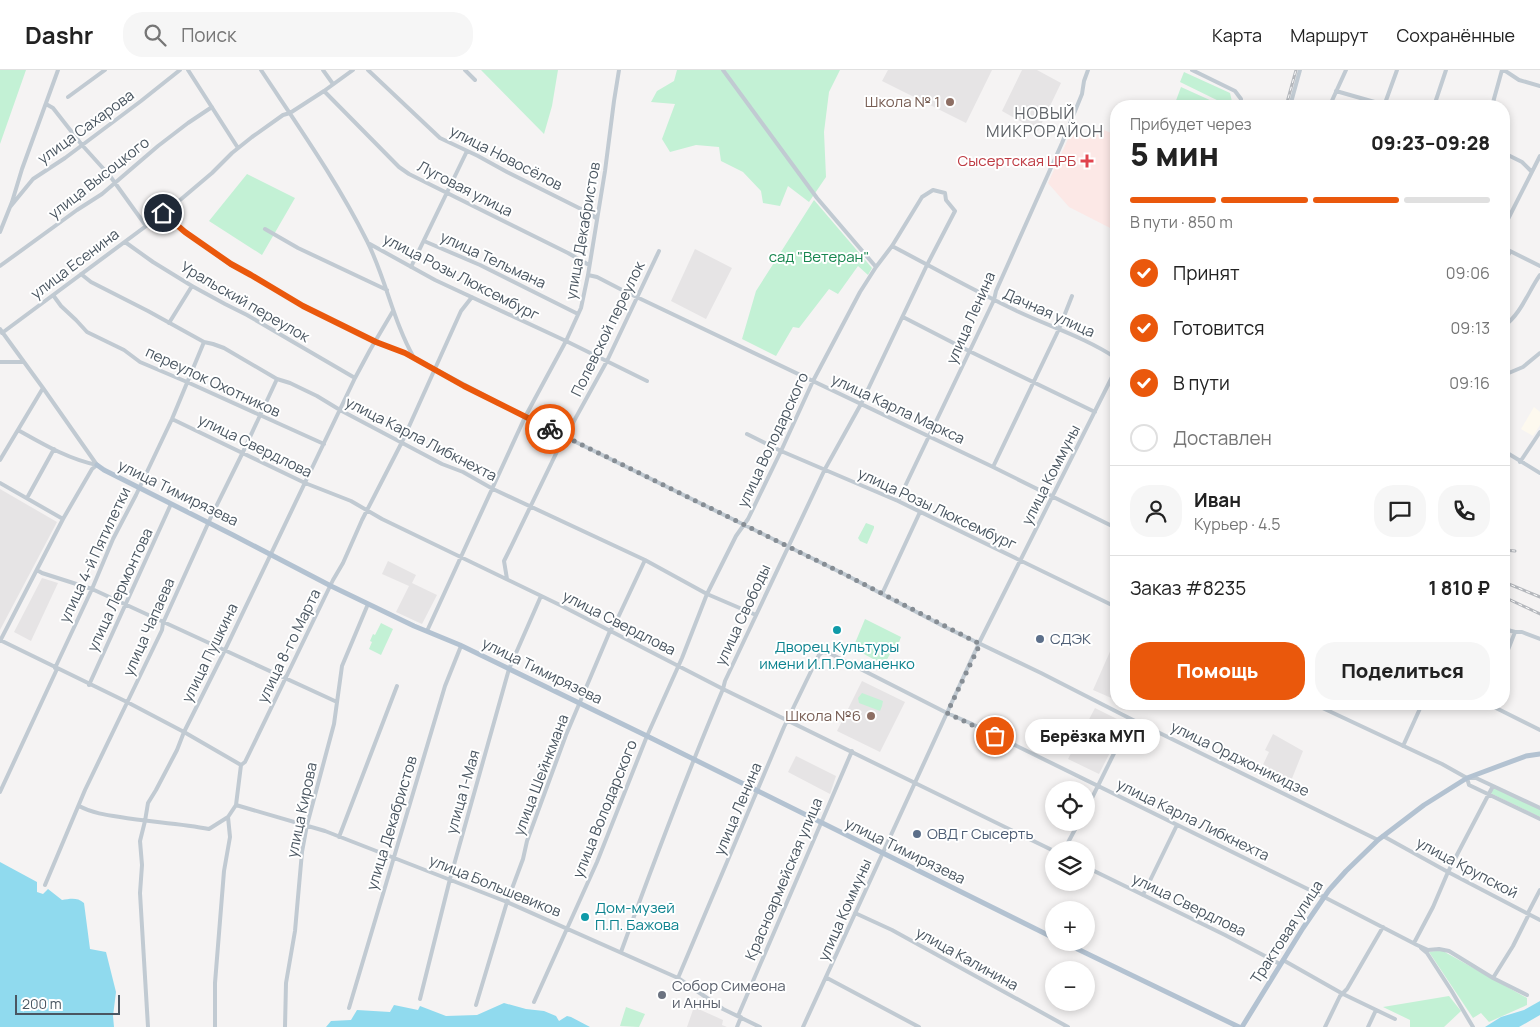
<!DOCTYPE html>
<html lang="ru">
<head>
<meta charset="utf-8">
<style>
	body { margin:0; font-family:Manrope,sans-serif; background:#f6f6f6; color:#222; height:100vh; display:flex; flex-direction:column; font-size:19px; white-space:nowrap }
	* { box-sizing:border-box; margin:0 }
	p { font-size:16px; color:#767676 }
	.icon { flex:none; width:28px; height:28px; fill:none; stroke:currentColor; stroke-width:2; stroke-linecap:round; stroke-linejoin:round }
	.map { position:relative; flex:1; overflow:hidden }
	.side { position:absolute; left:1110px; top:30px; width:400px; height:610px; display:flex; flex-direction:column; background:#fff; border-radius:20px; box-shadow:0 2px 8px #0003 }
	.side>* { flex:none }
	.fabs { position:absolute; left:1045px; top:711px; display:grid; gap:10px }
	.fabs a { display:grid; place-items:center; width:50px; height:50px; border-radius:50%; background:#fff; box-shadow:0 2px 8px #0003; font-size:25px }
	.scale { position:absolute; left:15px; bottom:12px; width:105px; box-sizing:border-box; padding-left:5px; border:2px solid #4a5661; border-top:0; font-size:14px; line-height:18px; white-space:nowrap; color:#4a5661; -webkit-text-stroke:4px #fff; paint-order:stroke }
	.pin { position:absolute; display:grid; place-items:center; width:42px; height:42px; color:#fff; margin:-21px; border:2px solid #fff; border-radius:50%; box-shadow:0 1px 5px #0007 }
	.courier { position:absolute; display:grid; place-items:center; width:50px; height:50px; margin:-25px; border:4px solid #ea580c; border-radius:50%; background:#fff; color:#222; box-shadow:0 1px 6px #0007 }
	.bubble { position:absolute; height:35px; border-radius:18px; background:#fff; box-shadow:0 2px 8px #0003; font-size:16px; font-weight:800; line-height:35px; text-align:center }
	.head em { font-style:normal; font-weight:800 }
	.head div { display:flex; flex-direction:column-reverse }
	.head { display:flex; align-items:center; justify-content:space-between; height:85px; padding:0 20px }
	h1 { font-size:32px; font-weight:800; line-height:38px }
	.bar { display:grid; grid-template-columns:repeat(4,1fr); gap:8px 5px; align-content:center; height:60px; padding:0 20px }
	.bar i { height:6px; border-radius:4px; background:#e0e0e0 }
	.bar .active { background:#ea580c }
	.bar p { grid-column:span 4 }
	.line { display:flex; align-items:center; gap:12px; padding:0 20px; border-top:1px solid #e0e0e0 }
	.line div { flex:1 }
	.round { display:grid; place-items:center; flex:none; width:52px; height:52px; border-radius:20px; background:#f6f6f6 }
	ol { padding:0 20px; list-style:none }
	li { display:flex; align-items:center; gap:15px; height:55px }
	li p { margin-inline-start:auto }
	li .icon { padding:5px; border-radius:50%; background:#ea580c; color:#fff; stroke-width:4 }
	li:last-child { color:#767676 }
	li i { width:28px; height:28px; border:2px solid #e0e0e0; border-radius:50% }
	.primary-button { display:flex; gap:10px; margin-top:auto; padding:10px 20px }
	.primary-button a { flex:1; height:58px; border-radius:20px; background:#ea580c; color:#fff; font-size:20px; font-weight:800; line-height:58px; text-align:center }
	.primary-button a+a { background:#f6f6f6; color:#222 }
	header { display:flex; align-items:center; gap:30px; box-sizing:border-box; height:70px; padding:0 25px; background:#fff; border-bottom:1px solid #e0e0e0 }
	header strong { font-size:24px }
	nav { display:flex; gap:28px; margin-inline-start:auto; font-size:18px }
	.search { width:350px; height:45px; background:#f6f6f6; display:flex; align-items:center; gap:12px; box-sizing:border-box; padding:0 18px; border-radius:20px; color:#767676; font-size:19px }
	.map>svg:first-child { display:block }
	.commercial { fill:#fdf9ef }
	.education { fill:#e6e4e5 }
	.medical { fill:#fce8e6 }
	.green { fill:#c3f1d5 }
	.water { fill:#90daee }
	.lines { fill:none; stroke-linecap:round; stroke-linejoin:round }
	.minor { stroke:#c1cad2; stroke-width:4 }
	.major { stroke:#b3c2d1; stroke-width:5 }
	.rail-casing { stroke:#b5b8bd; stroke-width:3 }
	.rail { stroke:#fff; stroke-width:1; stroke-dasharray:4; stroke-linecap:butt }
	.done { stroke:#868d94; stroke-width:5; stroke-dasharray:0 9 }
	.route { stroke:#ea580c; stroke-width:6 }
	.education-dot { fill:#8d6e63; stroke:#fff; stroke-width:2 }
	.health-dot { fill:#e0444e; stroke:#fff; stroke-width:2 }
	.culture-dot { fill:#0f9aa8; stroke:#fff; stroke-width:2 }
	.service-dot { fill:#5c6f8a; stroke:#fff; stroke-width:2 }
	.worship-dot { fill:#6b7280; stroke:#fff; stroke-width:2 }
	.labels { text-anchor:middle; stroke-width:4; stroke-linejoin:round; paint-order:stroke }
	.education-label { font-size:15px; fill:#785e54; stroke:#fff; text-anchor:end }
	.street-label { font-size:15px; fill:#4a5661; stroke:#fff }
	.health-label { font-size:15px; fill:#be3a42; stroke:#fff; text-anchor:end }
	.park-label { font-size:15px; fill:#17864f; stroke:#fff }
	.service-label { font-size:15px; fill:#4e5e75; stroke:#fff; text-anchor:start }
	.culture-label { font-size:15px; fill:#0d838f; stroke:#fff }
	.worship-label { font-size:15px; fill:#5b616d; stroke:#fff; text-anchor:start }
	.neighbourhood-label { font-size:16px; letter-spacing:1px; fill:#5f6368; stroke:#fff }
</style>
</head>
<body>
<header>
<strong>Dashr</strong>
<div class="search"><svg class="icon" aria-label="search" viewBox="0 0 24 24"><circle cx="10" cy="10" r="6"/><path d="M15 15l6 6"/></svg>Поиск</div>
<nav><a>Карта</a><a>Маршрут</a><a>Сохранённые</a></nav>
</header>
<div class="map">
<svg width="1540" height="957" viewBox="0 0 1540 957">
	<rect width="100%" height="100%" fill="#f5f3f3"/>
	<path class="commercial" d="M1534 337 1540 342V355L1533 366 1521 359Z"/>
	<path class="education" d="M888 0H992L966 53 882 11Z
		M1022 0H1037L1061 13 1038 61 1002 41Z
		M695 179 732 198 706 249 671 231Z
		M0 419 57 452 0 560Z
		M388 491 416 505 412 513 437 525 422 554 396 542 409 516 382 504Z
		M42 508 58 513 31 571 14 562Z
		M1116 568V630L1093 620Z
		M862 611 905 632 880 682 837 661Z
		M1095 638 1125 653 1099 704 1068 689Z
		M1273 664 1303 681 1289 716 1260 701 1269 682 1265 680Z
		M796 686 836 706 830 724 788 702Z
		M694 937 723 950 722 955 727 957H687Z"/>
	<path class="medical" d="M1073 58 1092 68 1099 58 1116 65V161L1069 137 1048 113Z"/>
	<path class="green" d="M0 0H26L0 74Z
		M481 0H558L552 36 544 64Z
		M677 0H840L829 22 824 62 826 107 809 132 788 116 780 136 763 133 761 121 743 102 721 91 719 77 696 75 670 82 662 69 675 34 651 32 657 21 674 11Z
		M1184 2 1230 23 1233 36H1229L1180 12Z
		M1181 17 1223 36H1174Z
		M247 104 295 128 262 185 209 151Z
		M814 130 872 198 868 205 858 196 838 224 829 219 799 258 793 257 776 286 742 269 756 221Z
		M866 453 874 456V458L867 474 860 471 858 468Z
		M865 549 901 567 896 580 890 584 884 595 853 578Z
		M381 553 393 559 381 585 369 579 372 572 370 571 373 564 375 565Z
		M862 623 883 631 882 636 880 641 859 633 858 628Z
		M1494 717 1540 739V747L1490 723Z
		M1436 881H1443L1527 928V935L1489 952 1481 943 1473 948 1429 882Z
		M1449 926 1461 941 1444 957H1410V950L1383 937Z
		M626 937 645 944 639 957 620 956Z"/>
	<path class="water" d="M0 792 37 812V822L43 824 48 819 62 830C70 829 77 827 84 833L90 879 106 882 116 922 113 946 114 957H0Z
		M1540 931V945L1519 957H1485L1501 947 1524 940Z
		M504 933 526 939 544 941 556 946 559 951 567 946 571 947 590 957H326L331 951 351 950 357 940 390 942 394 935 418 940 420 936 446 946 477 945Z"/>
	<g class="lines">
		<path class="minor" d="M188 0 238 78
			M261 0C298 56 337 111 367 171 386 209 393 251 414 288
			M323 0 333 14
			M368 0 440 68 478 86 507 102 589 143 596 148
			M465 0 475 10
			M723 0 817 128 876 197
			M1192 0 1235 21 1241 29V36
			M1504 0 1519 10 1540 16
			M324 21 399 97 409 104 568 183 589 195
			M1336 21 1378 33 1383 36
			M68 27 105 0
			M46 34 53 38 82 75 110 106 146 156
			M1330 35 1346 0
			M1290 36 1300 0
			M1384 36 1397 0
			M1434 36 1446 0
			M1492 36 1502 0
			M1504 83 1522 92 1531 101
			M10 137 33 109 65 88 141 31 180 0
			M163 143 185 162 231 195 251 205 303 236 375 272 405 283 525 347 844 504 945 557 1041 603 1131 649 1378 770
			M1504 157 1540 86
			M265 159 298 178 387 220
			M0 162 12 132 22 99 58 0
			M424 171 480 195 578 244
			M125 172 153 192 192 216 225 234 247 245 355 308
			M368 173 435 210 566 271 647 311
			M892 176C934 198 976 222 1019 242 1051 257 1086 268 1116 288
			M1504 178 1540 196
			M1504 192 1510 182
			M0 196 77 140 102 124 158 76 188 53 212 37
			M411 197 467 81
			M81 204 91 212 148 241 204 272 213 274 224 278 277 309 290 313 317 326 340 340 442 394 463 402 493 419 645 490 707 524 756 545
			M588 205 597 207 624 221 991 396 1116 458
			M53 225 61 236 76 250 87 262 124 280 140 292 187 312 324 374
			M903 247 969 281 1095 342
			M169 253 192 216
			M1504 256C1521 244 1528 222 1540 205
			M0 259 43 318 97 395
			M2 263 173 136 212 103 232 83 252 67 283 45 290 43 324 21 353 0
			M0 292H24
			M1504 305 1523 297 1540 283
			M172 349 305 413 351 431 382 449 562 536 723 619 1054 781
			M18 360C43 374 68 389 97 395
			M747 364 781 381 898 431 1116 537
			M1504 381 1540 403
			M0 390 43 318
			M1520 392 1540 362
			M993 397 1059 259 1072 226
			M0 413 63 449
			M27 428 54 379
			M898 431 994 230 996 221 1062 73 1082 24 1084 11 1088 0
			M37 500 42 503 92 519 337 632
			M507 509 504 491 508 483 565 365 569 360 607 291 659 181
			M882 524 920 442
			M1504 559 1515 562H1522L1540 569
			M427 561 525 347 566 271 581 238 588 205 605 101 614 31 619 0
			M0 570 127 632 184 662 241 695
			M0 571 63 449 92 399 97 395
			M1504 590 1515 562
			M55 598 92 519 113 469 136 425 172 349 204 272
			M89 615 171 434
			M1314 634 1442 694 1467 708
			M1488 634 1540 660
			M1403 676 1422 634
			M1467 708 1469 715 1540 749
			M1469 708H1476L1540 738
			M0 722 57 599
			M236 735 325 761 507 832 678 908 723 939 760 957
			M79 736C92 743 106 745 120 747 149 752 179 753 209 759L228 747
			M1086 740 1131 649
			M1383 766 1448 802 1540 850
			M339 767 397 616
			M1064 780 1079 752
			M1086 797 1225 865 1280 894
			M45 815 85 720 162 560 163 553 211 447 243 382 277 309
			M1143 825 1177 755
			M855 843 892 860 1068 957
			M1528 843 1540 820
			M1414 873 1433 837 1448 802 1493 716
			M1421 878 1427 883 1451 920 1473 957
			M1283 890 1343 924 1395 949
			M678 908 784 657 816 591 819 585 823 582 829 583 947 643 970 653 1324 827 1417 875 1428 880 1439 879 1449 881 1493 908 1527 925
			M827 908 919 957
			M1493 908 1513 876 1529 844
			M420 929 450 809 509 599 541 526
			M534 932 597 792 647 666 682 588 707 524 736 466 748 449 781 381 813 311 860 222 876 197 892 176 922 127 933 120 945 123 946 130 955 141 927 195 861 334 825 399 725 611 723 619C686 706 653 794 621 882
			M476 935 507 832 523 789 527 771 566 665 610 561 615 554 645 490
			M349 938 445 616 461 576
			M738 946 852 681
			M148 957 140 823 142 795 140 771 145 751 148 733 156 720 177 680 184 662 225 580 355 308 370 280 393 241
			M215 957V913L224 801 230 767 228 747 236 735 241 695 245 692 333 510 343 493 362 450 402 372 461 241 472 227
			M285 957 286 913 295 861 302 782 307 755 334 654 342 596 368 534
			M737 957 741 947
			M803 957 979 573 1116 299
			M1325 957 1340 926 1347 919 1383 857
			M1368 957 1376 940"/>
		<path class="major" d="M97 395 104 400 233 465 331 516 414 556 460 575 647 666 1054 868
			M1063 872 1239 957
			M1242 957 1303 858 1329 820 1346 801 1378 770 1424 735 1467 708 1526 686 1540 684"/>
		<g class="rail-casing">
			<path id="rail" d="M1286 36 1296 0
				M1504 480 1515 481
				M1504 512 1540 527
				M1504 527 1540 544"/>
		</g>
		<use href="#rail" class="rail"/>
	</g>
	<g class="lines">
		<path class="done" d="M550 359 844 504 980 574 947 643 995 666"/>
		<path class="route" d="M163 143 185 162 231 194 251 205 303 236 376 272 405 283 464 316 550 359"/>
	</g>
	<g class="education-dot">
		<circle cx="950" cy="32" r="5"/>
		<circle cx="871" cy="646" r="5"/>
	</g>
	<path class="health-dot" d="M1084.5 83.5h5v5h5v5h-5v5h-5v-5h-5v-5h5z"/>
	<g class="culture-dot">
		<circle cx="837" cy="560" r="5"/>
		<circle cx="585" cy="847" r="5"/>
	</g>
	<g class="service-dot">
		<circle cx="1040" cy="569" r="5"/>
		<circle cx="917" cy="764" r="5"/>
	</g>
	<circle class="worship-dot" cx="662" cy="925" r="5"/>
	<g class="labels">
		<g class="education-label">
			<text x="940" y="37">Школа № 1</text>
			<text x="861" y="651">Школа №6</text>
		</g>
		<g class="street-label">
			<text transform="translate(86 57) rotate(-36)" y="5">улица Сахарова</text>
			<text transform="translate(506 88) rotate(27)" y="5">улица Новосёлов</text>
			<text transform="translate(99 108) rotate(-38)" y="5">улица Высоцкого</text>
			<text transform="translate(465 119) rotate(27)" y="5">Луговая улица</text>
			<text transform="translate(583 161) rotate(-80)" y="5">улица Декабристов</text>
			<text transform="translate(493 190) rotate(25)" y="5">улица Тельмана</text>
			<text transform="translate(75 194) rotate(-37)" y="5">улица Есенина</text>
			<text transform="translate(461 207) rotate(27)" y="5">улица Розы Люксембург</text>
			<text transform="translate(245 232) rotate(30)" y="5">Уральский переулок</text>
			<text transform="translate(1049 243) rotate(24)" y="5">Дачная улица</text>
			<text transform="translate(971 248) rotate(-66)" y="5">улица Ленина</text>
			<text transform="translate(608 259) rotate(-64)" y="5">Полевской переулок</text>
			<text transform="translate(213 312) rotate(25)" y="5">переулок Охотников</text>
			<text transform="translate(898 339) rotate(25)" y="5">улица Карла Маркса</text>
			<text transform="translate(421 369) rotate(27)" y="5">улица Карла Либкнехта</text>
			<text transform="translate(773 370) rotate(-65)" y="5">улица Володарского</text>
			<text transform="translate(255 376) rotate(26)" y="5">улица Свердлова</text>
			<text transform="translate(1051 405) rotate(-63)" y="5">улица Коммуны</text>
			<text transform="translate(178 423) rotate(26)" y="5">улица Тимирязева</text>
			<text transform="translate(937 439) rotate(25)" y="5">улица Розы Люксембург</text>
			<text transform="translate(95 485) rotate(-65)" y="5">улица 4-й Пятилетки</text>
			<text transform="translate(120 520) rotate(-65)" y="5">улица Лермонтова</text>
			<text transform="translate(743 545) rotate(-65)" y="5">улица Свободы</text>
			<text transform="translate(619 553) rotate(27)" y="5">улица Свердлова</text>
			<text transform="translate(149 557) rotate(-66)" y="5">улица Чапаева</text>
			<text transform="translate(289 576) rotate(-64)" y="5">улица 8-го Марта</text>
			<text transform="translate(210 583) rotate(-64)" y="5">улица Пушкина</text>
			<text transform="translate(542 601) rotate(26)" y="5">улица Тимирязева</text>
			<text transform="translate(1240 689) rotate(26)" y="5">улица Орджоникидзе</text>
			<text transform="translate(541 705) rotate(-69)" y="5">улица Шейнкмана</text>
			<text transform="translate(463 722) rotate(-74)" y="5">улица 1-Мая</text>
			<text transform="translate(605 739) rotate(-68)" y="5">улица Володарского</text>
			<text transform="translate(738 739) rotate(-67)" y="5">улица Ленина</text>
			<text transform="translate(302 740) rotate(-78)" y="5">улица Кирова</text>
			<text transform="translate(1193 750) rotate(26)" y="5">улица Карла Либкнехта</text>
			<text transform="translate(392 753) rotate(-73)" y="5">улица Декабристов</text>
			<text transform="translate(905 781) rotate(26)" y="5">улица Тимирязева</text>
			<text transform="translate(1467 798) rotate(28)" y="5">улица Крупской</text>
			<text transform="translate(784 809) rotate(-67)" y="5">Красноармейская улица</text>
			<text transform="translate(495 816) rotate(22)" y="5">улица Большевиков</text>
			<text transform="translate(1189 835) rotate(26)" y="5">улица Свердлова</text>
			<text transform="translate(845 840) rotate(-66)" y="5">улица Коммуны</text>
			<text transform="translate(1287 862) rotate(-57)" y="5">Трактовая улица</text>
			<text transform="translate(967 889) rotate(29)" y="5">улица Калинина</text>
		</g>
		<g class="health-label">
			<text x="1076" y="96">Сысертская ЦРБ</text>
		</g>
		<g class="park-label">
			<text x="819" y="192">сад "Ветеран"</text>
		</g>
		<g class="service-label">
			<text x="1050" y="574">СДЭК</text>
			<text x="927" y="769">ОВД г Сысерть</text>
		</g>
		<g class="culture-label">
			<text x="837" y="582">Дворец Культуры<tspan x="837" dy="17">имени И.П.Романенко</tspan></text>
			<text x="595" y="843" text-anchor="start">Дом-музей<tspan x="595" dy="17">П.П. Бажова</tspan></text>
		</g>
		<g class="worship-label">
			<text x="672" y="921">Собор Симеона<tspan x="672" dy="17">и Анны</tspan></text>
		</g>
		<g class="neighbourhood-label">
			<text x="1045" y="49">НОВЫЙ<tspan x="1045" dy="18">МИКРОРАЙОН</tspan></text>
		</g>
	</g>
</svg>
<div class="fabs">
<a><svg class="icon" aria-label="locate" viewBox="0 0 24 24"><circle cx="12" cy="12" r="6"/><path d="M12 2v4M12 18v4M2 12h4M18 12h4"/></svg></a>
<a><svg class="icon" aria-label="layers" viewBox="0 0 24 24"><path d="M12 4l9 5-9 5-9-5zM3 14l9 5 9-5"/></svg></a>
<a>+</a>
<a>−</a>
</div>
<div class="scale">200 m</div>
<div class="pin" style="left:995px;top:666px;background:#ea580c"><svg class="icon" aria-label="bag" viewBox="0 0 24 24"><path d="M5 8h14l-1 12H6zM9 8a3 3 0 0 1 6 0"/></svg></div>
<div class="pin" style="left:163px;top:143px;background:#1f2937"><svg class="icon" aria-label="home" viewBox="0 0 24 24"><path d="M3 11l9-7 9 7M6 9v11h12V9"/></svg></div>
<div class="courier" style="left:550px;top:359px"><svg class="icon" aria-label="bike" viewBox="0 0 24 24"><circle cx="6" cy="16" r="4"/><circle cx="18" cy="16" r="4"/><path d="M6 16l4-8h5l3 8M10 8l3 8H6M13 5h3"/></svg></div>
<div class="bubble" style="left:1025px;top:649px;width:135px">Берёзка МУП</div>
<section class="side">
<div class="head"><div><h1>5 мин</h1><p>Прибудет через</p></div><em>09:23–09:28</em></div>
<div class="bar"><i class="active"></i><i class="active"></i><i class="active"></i><i></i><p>В пути · 850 m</p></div>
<ol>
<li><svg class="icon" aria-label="check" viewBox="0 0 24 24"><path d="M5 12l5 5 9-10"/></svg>Принят<p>09:06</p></li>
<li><svg class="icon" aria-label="check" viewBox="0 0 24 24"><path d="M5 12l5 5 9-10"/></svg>Готовится<p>09:13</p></li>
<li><svg class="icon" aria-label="check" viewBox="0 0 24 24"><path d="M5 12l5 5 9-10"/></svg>В пути<p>09:16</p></li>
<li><i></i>Доставлен</li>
</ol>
<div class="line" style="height:90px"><a class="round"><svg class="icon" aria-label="person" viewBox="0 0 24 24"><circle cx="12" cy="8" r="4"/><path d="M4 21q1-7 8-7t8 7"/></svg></a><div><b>Иван</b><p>Курьер · 4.5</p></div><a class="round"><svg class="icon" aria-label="chat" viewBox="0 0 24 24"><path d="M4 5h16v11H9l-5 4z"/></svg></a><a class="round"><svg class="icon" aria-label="phone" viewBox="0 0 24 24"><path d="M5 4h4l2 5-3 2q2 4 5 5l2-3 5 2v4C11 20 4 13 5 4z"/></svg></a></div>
<div class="line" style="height:65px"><div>Заказ #8235</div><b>1 810 ₽</b></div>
<div class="primary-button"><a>Помощь</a><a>Поделиться</a></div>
</section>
</div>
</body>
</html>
